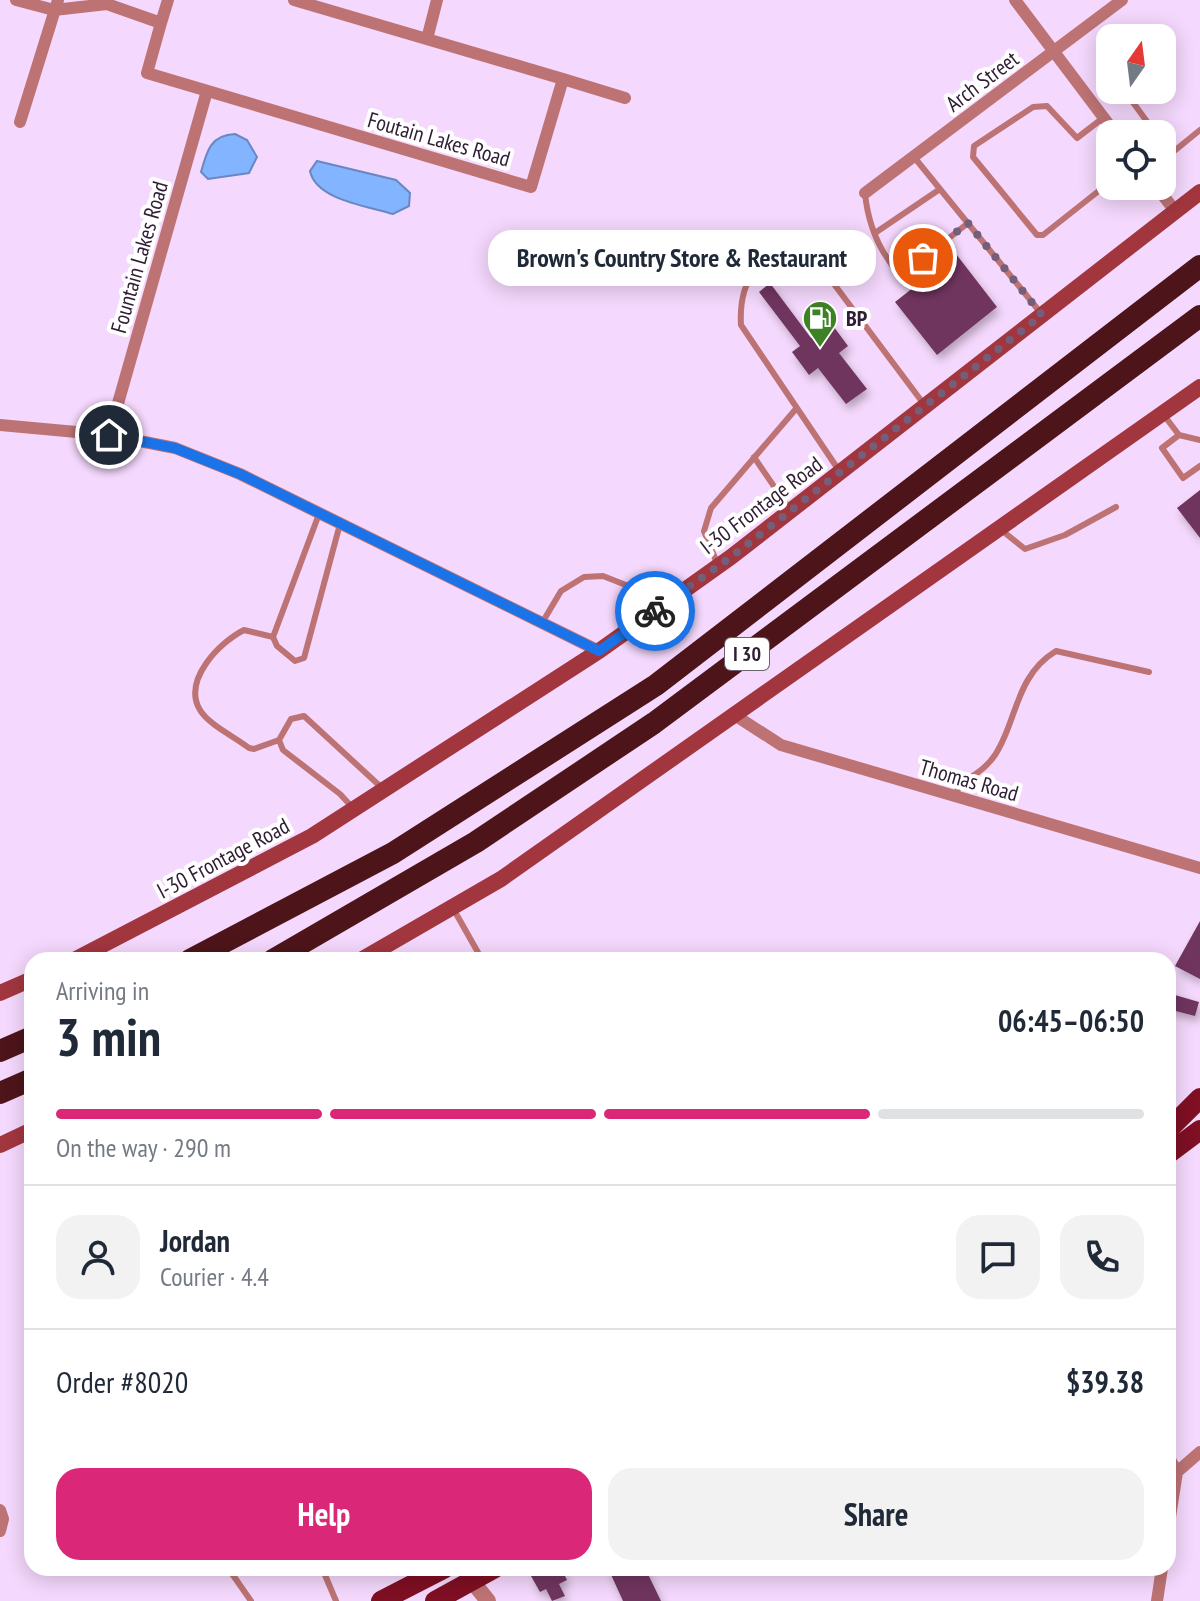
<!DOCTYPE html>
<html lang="en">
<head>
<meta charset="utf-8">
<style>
	body { margin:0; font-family:"PT Sans Narrow",sans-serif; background:#f2f2f3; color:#1f2937; height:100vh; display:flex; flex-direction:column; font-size:30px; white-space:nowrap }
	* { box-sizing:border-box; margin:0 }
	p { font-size:26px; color:#747a83 }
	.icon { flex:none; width:44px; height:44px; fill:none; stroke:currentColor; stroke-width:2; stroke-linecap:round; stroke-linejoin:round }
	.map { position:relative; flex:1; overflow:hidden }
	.side { position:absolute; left:24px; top:952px; width:1152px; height:624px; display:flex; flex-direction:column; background:#fff; border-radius:24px; box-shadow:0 4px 20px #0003 }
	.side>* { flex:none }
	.needle { width:52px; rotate:14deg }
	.buttons { position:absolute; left:1096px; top:24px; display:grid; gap:16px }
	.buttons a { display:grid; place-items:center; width:80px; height:80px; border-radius:16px; background:#fff; box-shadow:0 4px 20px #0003; font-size:40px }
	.pin { position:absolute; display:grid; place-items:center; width:68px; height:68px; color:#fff; margin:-34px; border:4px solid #fff; border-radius:50%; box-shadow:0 2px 8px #0007 }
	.courier { position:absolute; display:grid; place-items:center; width:80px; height:80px; margin:-40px; border:6px solid #1a73e8; border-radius:50%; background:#fff; color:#222; box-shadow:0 2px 10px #0007 }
	.bubble { position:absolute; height:56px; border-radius:24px; background:#fff; box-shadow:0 4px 20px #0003; font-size:26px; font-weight:700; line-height:56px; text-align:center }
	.overview em { font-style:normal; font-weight:700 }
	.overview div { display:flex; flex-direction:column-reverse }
	.overview { display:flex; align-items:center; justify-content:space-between; height:136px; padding:0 32px }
	h1 { font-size:52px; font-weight:700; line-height:60px }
	.bar { display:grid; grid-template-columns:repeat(4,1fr); gap:12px 8px; align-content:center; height:96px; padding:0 32px }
	.bar i { height:10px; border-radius:6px; background:#e0e1e3 }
	.bar .on { background:#db2777 }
	.bar p { grid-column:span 4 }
	.line { display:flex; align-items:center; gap:20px; padding:0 32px; border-top:2px solid #e0e1e3 }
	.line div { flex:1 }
	.round { display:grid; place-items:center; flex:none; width:84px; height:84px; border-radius:24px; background:#f2f2f3 }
	.action { display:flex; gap:16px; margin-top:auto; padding:16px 32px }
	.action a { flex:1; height:92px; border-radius:24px; background:#db2777; color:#fff; font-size:32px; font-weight:700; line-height:92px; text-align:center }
	.action a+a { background:#f2f2f3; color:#1f2937 }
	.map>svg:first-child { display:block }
	.water { fill:#83b4ff; stroke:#6a87c2; stroke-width:2 }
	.building { fill:#6f365f; filter:url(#shadow) }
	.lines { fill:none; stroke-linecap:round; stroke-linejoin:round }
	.service { stroke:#bd7374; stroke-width:6 }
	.minor { stroke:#bd7374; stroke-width:12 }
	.tertiary { stroke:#bd7374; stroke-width:16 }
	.secondary { stroke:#a2363f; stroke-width:16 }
	.primary { stroke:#7f0f23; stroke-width:20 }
	.motorway { stroke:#4d151a; stroke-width:22 }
	.done { stroke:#745e7a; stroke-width:8; stroke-dasharray:0 14.4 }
	.route { stroke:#1a73e8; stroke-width:10 }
	.labels { text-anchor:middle; stroke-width:8; stroke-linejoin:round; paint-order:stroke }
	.shield { fill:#fff; stroke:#6d6171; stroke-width:2 }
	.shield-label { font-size:20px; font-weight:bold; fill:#2f1d34 }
	.street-label { font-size:22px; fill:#2f1d34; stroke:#fff }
	.poi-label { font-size:22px; font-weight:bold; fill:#2f1d34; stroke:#fff; text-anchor:start }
</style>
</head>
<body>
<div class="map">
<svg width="1200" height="1601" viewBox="0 0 1200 1601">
	<defs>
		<filter id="shadow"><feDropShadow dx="3" dy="5.5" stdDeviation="4" flood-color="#0004"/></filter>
	</defs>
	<rect width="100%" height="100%" fill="#f5d8fd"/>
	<path class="water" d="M235 134 247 140 257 157 249 173 208 179 201 172C207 150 211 135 235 134Z
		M317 161 396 180 410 193 409 206 393 214C368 206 316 200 310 171Z"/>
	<path class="building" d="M956 254 997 307 937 355 895 302Z
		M770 283 811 338 831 323 848 346 839 353 867 389 846 404 818 368 809 375 792 352 800 346 759 292Z
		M1200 490V538L1177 508Z
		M1200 921V979L1175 966Z
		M1168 993 1199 1002 1195 1016 1168 1009Z
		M537 1568H561L567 1580 559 1584 565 1596 552 1601 546 1589 540 1592 531 1576 539 1571Z
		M608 1568H645L661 1601H623Z"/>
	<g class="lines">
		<path class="service" d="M1109 71 1110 72
			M1124 90 1156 134
			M1103 118 1077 138 1047 106 1033 107 974 146 973 157 1037 235H1043L1110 182
			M1162 142 1171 154
			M914 157 1040 312
			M1162 161 1200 130
			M865 193C868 225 879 252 901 276L968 223
			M875 233 940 189
			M1163 414 1179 435 1200 440
			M1179 435 1162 448 1183 478 1200 466
			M754 457 790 510
			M838 469 741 325C738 274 766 240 819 264L923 403
			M319 514 273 637 277 646 295 661 304 658 340 524
			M1000 529 1025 549 1065 535 1116 507
			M717 563 704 531 711 508 795 410
			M542 623 561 591 584 577 603 576 636 589 651 609
			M273 637 244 630C220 642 182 680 200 710 208 724 235 737 249 748L254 749 279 740
			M956 795 960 782C1024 758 1000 685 1056 651L1149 672
			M352 807 340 794 283 750 279 740 291 719 304 716 381 787
			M454 910 480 956 473 960
			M228 1568 251 1601
			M322 1568 336 1601"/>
		<path class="minor" d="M16 0 54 10 107 4 161 23 147 73 531 187 563 79 294 0
			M1015 0 1116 134
			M161 23 168 0
			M427 39 437 0
			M563 79 625 98
			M20 122 58 0
			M1156 186 1175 211
			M865 193 1122 0
			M0 425 109 435 175 448 240 474 599 651
			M109 435 207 91
			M733 714 781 745 1200 868
			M1168 1456 1177 1472 1168 1530
			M1177 1472 1200 1452
			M0 1510 3 1519 0 1531
			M1157 1601 1162 1568"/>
		<path class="tertiary" d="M472 1581 488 1601"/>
		<path class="secondary" d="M74 960 312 836 599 651 731 557 1200 192
			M361 960 501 879 1200 387
			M0 993 32 979
			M0 1145 32 1130"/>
		<path class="primary" d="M1168 1130 1200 1098
			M1168 1154 1200 1130
			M381 1601 445 1568
			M435 1601 495 1568"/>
		<path class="motorway" d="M190 960 393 853 656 685 1200 266
			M273 960 476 842 654 723 1200 316
			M0 1051 32 1037
			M0 1093 32 1079"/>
	</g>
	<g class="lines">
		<path class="done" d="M655 611 731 557 1042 315 968 223 923 258"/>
		<path class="route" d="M109 435 175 448 240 474 599 651 655 611"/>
	</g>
	<defs>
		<g id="fuel-pin" transform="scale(1.8)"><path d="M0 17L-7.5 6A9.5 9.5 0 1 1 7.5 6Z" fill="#3d8225" stroke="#fff"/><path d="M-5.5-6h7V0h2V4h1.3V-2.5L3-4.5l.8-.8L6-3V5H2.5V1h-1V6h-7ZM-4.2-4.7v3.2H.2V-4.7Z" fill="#fff"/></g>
	</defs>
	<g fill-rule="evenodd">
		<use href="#fuel-pin" x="820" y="318"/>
	</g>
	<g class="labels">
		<rect class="shield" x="725" y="638" width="44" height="32" rx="6"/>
		<g class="shield-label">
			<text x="747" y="661">I 30</text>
		</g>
		<g class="street-label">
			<text transform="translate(982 81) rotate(-37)" y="8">Arch Street</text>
			<text transform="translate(439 139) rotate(16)" y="8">Foutain Lakes Road</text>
			<text transform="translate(139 257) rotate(-74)" y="8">Fountain Lakes Road</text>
			<text transform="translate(761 505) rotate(-37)" y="8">I-30 Frontage Road</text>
			<text transform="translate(969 780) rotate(16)" y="8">Thomas Road</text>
			<text transform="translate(223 858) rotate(-28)" y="8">I-30 Frontage Road</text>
		</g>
		<g class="poi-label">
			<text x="846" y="326">BP</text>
		</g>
	</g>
</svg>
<div class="buttons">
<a><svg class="needle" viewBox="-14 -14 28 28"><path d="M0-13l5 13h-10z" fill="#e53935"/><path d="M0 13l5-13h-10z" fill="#747a83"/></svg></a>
<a><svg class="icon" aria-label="locate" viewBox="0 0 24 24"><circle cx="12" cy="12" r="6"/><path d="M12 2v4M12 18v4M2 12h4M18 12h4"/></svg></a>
</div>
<div class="pin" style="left:923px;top:258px;background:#ea580c"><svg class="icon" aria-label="bag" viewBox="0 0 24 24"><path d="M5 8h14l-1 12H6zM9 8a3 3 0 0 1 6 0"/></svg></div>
<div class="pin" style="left:109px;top:435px;background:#1f2937"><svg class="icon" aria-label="home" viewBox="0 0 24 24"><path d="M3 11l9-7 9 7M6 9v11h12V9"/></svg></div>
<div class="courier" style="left:655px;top:611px"><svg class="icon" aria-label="bike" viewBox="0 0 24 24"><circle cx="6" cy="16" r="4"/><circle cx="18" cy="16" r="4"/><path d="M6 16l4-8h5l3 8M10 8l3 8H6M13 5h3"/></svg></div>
<div class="bubble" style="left:488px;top:230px;width:388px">Brown's Country Store &amp; Restaurant</div>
<section class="side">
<div class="overview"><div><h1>3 min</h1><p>Arriving in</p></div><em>06:45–06:50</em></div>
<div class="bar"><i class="on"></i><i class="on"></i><i class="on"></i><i></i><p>On the way · 290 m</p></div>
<div class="line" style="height:144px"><a class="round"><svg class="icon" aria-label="person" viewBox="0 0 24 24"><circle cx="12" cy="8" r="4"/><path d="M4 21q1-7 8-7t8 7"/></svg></a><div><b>Jordan</b><p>Courier · 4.4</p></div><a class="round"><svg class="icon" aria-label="chat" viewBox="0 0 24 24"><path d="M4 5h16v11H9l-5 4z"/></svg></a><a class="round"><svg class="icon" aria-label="phone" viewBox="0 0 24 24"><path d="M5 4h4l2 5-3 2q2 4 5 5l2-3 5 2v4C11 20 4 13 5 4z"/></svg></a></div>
<div class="line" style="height:104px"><div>Order #8020</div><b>$39.38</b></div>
<div class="action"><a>Help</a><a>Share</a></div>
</section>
</div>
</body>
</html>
